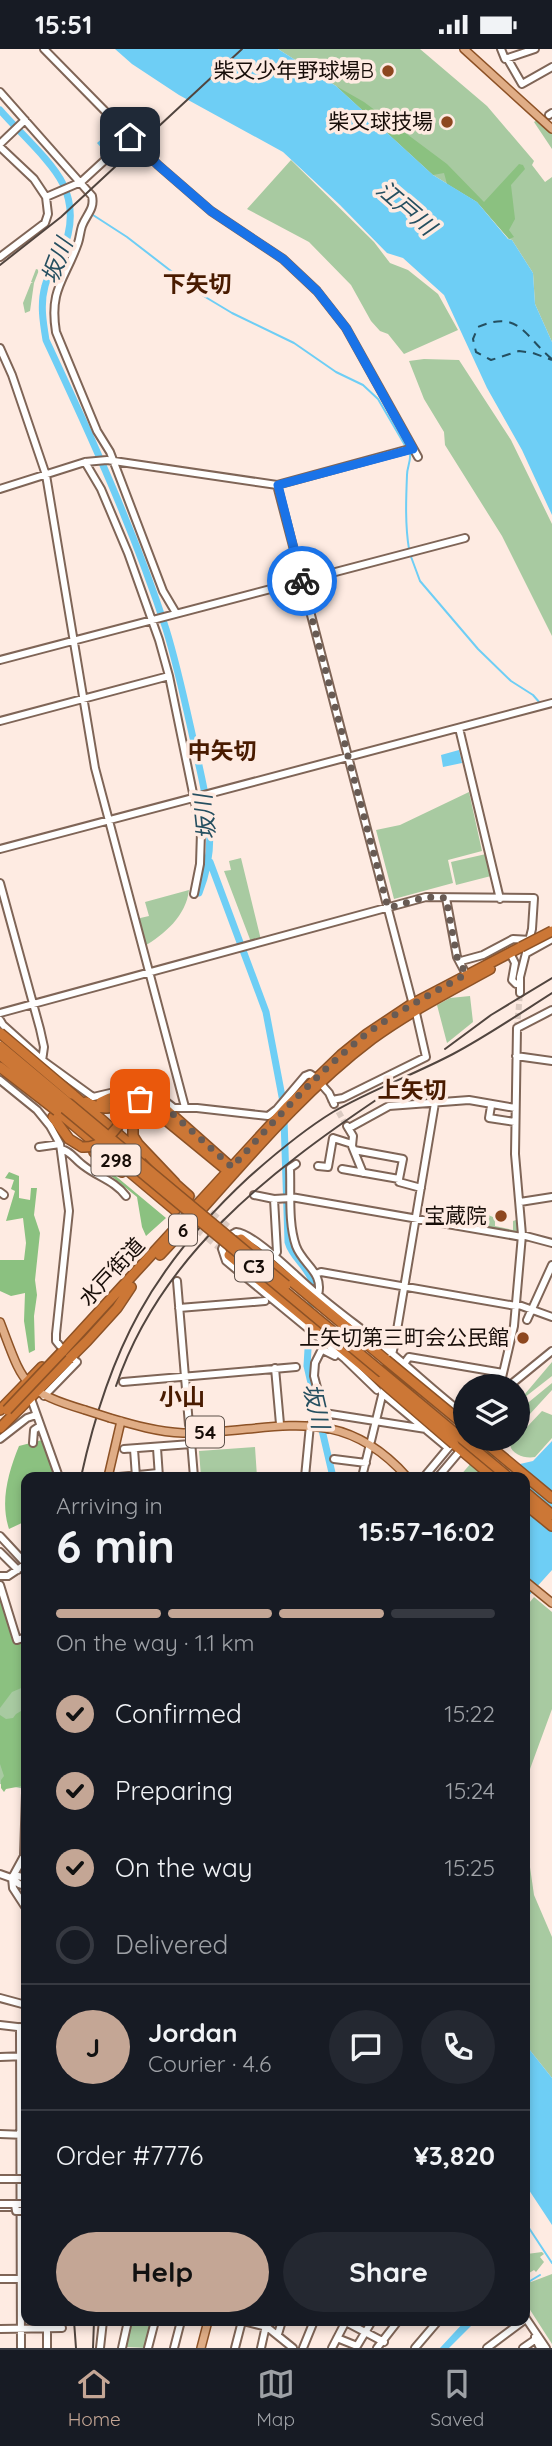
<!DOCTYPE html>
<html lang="en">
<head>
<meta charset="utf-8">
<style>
	body { margin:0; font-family:Quicksand,"Noto Sans JP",sans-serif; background:#242831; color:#f1f3f6; height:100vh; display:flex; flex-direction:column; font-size:26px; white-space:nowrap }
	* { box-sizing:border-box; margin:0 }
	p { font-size:23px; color:#9ea1a6 }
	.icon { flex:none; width:38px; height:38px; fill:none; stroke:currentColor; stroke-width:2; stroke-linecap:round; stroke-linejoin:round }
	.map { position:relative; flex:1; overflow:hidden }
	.panel { position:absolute; left:21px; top:1423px; width:509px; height:854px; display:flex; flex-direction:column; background:#171b24; border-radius:14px; box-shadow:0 4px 10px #0003 }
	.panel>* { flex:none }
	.controls { position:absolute; left:453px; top:1325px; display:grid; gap:14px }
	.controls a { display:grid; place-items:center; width:77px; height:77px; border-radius:50%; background:#171b24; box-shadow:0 4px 10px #0003; font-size:35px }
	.pin { position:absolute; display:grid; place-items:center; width:60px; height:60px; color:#fff; margin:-30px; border-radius:14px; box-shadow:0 4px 10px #0006 }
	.courier { position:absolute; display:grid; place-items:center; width:70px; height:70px; margin:-35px; border:5px solid #1a73e8; border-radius:50%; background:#fff; color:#222; box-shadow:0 2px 9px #0007 }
	.summary em { font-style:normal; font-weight:700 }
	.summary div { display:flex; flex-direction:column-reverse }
	.summary { display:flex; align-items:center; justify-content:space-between; height:119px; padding:0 35px }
	h1 { font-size:46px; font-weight:700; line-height:52px }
	.bar { display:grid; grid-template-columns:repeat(4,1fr); gap:10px 7px; align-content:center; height:84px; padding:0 35px }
	.bar i { height:9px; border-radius:5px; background:#363941 }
	.bar .current { background:#c4a695 }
	.bar p { grid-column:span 4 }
	.line { display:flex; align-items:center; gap:18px; padding:0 35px; border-top:2px solid #363941 }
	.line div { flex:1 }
	.round { display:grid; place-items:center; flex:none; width:74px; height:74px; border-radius:37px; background:#242831 }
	ol { padding:0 35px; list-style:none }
	li { display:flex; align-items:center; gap:21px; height:77px }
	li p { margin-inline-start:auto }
	li .icon { padding:7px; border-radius:50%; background:#c4a695; color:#111; stroke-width:4 }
	li:last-child { color:#9ea1a6 }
	li i { width:38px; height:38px; border:4px solid #363941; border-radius:50% }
	.button { display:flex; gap:14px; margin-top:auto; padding:14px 35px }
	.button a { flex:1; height:80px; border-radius:42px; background:#c4a695; color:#111; font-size:28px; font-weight:700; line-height:80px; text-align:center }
	.button a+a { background:#242831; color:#f1f3f6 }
	.status { display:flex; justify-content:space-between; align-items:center; height:49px; padding:0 35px; background:#171b24; direction:ltr }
	.status svg { height:19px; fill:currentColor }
	.tab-bar { display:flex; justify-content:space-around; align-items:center; height:98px; border-top:2px solid #363941; background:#171b24; font-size:19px; color:#9ea1a6 }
	.tab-bar a { display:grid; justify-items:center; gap:4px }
	.tab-bar .current { color:#c4a695 }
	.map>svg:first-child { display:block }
	.green { fill:#a8caa1 }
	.forest { fill:#8bc180 }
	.water { fill:#6ecef5 }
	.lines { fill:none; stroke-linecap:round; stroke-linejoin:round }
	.stream { stroke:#6ecef5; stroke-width:2 }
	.river { stroke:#6ecef5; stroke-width:7 }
	.ferry { stroke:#254f60; stroke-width:2; stroke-dasharray:9 7; stroke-linecap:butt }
	.minor-tunnel { stroke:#dbcac1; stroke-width:6; stroke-dasharray:6 3; stroke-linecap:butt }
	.highway-tunnel { stroke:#dbcac1; stroke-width:9; stroke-dasharray:9 4.5; stroke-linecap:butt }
	.minor-casing { stroke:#7f6557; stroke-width:10 }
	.major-casing { stroke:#8d5226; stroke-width:10 }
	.highway-casing { stroke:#8d5226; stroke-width:12 }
	.minor { stroke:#fff; stroke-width:6 }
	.major { stroke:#e0ad86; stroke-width:7 }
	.highway { stroke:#cc7736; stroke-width:9 }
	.rail { stroke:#51453f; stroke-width:2 }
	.minor-bridge-casing { stroke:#7f6557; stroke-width:10; stroke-linecap:butt }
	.major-bridge-casing { stroke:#8d5226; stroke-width:10; stroke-linecap:butt }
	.highway-bridge-casing { stroke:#8d5226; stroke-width:12; stroke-linecap:butt }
	.minor-bridge { stroke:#fff; stroke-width:6 }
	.major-bridge { stroke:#e0ad86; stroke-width:7 }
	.highway-bridge { stroke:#cc7736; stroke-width:9 }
	.done { stroke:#685b54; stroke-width:7; stroke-dasharray:0 12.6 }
	.route { stroke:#1a73e8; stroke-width:9 }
	.poi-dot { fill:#8d471f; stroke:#feebe2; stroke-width:2.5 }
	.labels { text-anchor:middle; stroke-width:7; stroke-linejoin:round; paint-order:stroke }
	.shield { fill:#feebe2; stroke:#5c5049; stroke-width:2 }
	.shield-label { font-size:19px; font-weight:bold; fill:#170d08 }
	.poi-label { font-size:21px; fill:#170d08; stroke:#feebe2; text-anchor:end }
	.street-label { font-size:21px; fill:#170d08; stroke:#feebe2 }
	.water-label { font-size:23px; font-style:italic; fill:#254f60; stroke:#feebe2 }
	.neighbourhood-label { font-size:23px; font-weight:bold; fill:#491b00; stroke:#feebe2 }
</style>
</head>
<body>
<div class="status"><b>15:51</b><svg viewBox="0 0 49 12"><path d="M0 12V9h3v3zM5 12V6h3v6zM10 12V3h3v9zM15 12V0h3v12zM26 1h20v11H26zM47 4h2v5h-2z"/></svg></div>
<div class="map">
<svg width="552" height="2299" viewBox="0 0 552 2299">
	<rect width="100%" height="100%" fill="#feebe2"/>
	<path class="green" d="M278 0H420L487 57 534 112 532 116 545 133 552 128V293L535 255 533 224 512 191 509 190 477 153 433 126 336 37Z
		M537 71 552 84V100L534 73Z
		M291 111 374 193 390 214 408 221 438 245 458 281 404 305 388 285 380 282 371 272 351 236 309 193 247 160Z
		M36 220 39 221 34 234 30 262 25 264 23 254 31 234H33L31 233Z
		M424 310 459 311 511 391 552 475V587L502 487 445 396 444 383 424 350 409 312Z
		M469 743 482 802 448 811 453 834 394 850 376 781 400 776Z
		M486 805 491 827 456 836 451 813Z
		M241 809 261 891 251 893 224 822 231 821 229 812Z
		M189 841C186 867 165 885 143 898L136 870 149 867 145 853Z
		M470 947 473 973 447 994 437 956 450 949Z
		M484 1164 495 1169V1177L513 1181V1172L516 1171 519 1173V1185L481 1178Z
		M552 1313V1327L520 1352H519Z
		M552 1334V1341L518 1378V1362Z
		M542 1362 552 1366V1389L535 1408C526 1410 512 1406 510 1396Z
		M490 1390H509L477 1428H459L491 1391Z
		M255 1398 257 1428H201L199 1402Z
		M534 1548 552 1563V1660L530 1720 525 1728V1559Z
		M0 1633 26 1638 25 1740 0 1735Z
		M525 1797H527L534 1846 552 1888V2029L525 1995Z
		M525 2202 527 2205 542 2203 544 2205 540 2208 544 2213 536 2223 534 2221 526 2226 531 2233 552 2225V2295L525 2253Z
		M131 2272H153L147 2299 126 2298Z"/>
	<path class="forest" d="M336 37 364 53 447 115 484 153 519 115 523 116 525 120 511 136 515 170 509 181 514 188 509 190 477 153 447 135 444 124 433 126Z
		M94 1109 166 1169 146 1187 142 1178 137 1148 94 1113Z
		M9 1123 19 1127V1149L30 1151 31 1139H37L34 1166 40 1184 35 1231 37 1246 34 1267 35 1301 29 1304 24 1272 25 1244 11 1247 0 1242V1211H24L26 1194 23 1169 6 1172 15 1142 11 1140 14 1131 5 1129Z
		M42 1391 57 1428H26V1472L9 1480C0 1453 8 1424 19 1397Z
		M0 1535 8 1550 19 1588 26 1590V1637L12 1643 0 1659Z
		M26 1659V1680L24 1681 26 1697 21 1699 26 1711V1739L22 1737 6 1740 4 1743 1 1739V1731L4 1727 0 1715V1666L6 1670 13 1669 16 1665Z"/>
	<path class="water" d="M115 0H278L336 37 433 126 477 153 508 190 512 191 533 224 535 255 552 293V466L522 401 487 339 444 246 403 209 387 204 340 156 283 103 179 46 132 15Z
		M112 81 119 89 104 102 97 94Z
		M459 701 462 714 443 718 441 706Z
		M552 1392V1521L525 1551V1428H510L520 1415 533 1412Z
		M525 1995 552 2029V2176L525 2135Z
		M465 2272H476L449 2299H440Z"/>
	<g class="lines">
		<path class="stream" d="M93 166 127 188 202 246 232 264 294 294 336 323 363 336 378 350 406 398
			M409 500C405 476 406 450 407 426 407 418 411 412 410 405
			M410 505 420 532 478 600 511 632 533 646 540 654
			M525 2173 552 2214
			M525 2235 540 2226"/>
		<path class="river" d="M0 61C18 82 52 112 63 135 75 160 71 185 60 208 55 218 47 227 45 237 40 255 43 273 46 291 90 385 134 481 166 580 178 619 186 658 195 698 206 751 220 791 199 844
			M210 813 266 963 284 1058
			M284 1070 288 1193C292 1208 307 1217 312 1232L307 1317 333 1428"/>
		<path class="ferry" d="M552 310C524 287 519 260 478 278L473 290 476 303 491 311 519 302 533 304 552 311"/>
		<path class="minor-tunnel" d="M517 979 520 944
			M334 1055 346 1076"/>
		<path class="highway-tunnel" d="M189 1147 241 1190
			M175 1161 228 1204"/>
		<g class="minor-casing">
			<path id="minor" d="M44 0 158 116 211 162 283 210 317 242 346 279 418 408
				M501 0 505 10 535 0
				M507 9 522 35 552 18
				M0 43 92 147C95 160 86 166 82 177 80 183 80 188 78 194 65 231 49 240 56 283L97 382 110 403 163 542 176 564
				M549 66 552 64
				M0 95 25 71
				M0 98 34 130 46 148
				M0 208 45 174 48 165 46 148 81 133 130 88
				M0 299 12 326 46 426 95 719 185 1058
				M85 413 101 440 128 504 159 591 169 627 201 783 200 815 194 845
				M277 436 412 952
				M0 440 85 413 107 411 277 436 413 399
				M0 611 465 489
				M0 672 169 627
				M459 679 500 850
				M0 800 552 654
				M0 834 40 980 44 998 42 1012
				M446 849 457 908 466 925
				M527 904 552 890
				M512 908 515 914 512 931 516 935H520
				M461 912 483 906 513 890 531 891
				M0 964 426 848 534 849 532 880 520 928V944
				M0 971 3 976 42 1011 93 1048 140 1037H146L174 1059H197L268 1067 277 1060 305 1027 310 1025 313 1027
				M516 1007 552 1012
				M0 1031 37 1061 50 1077 60 1095 69 1162 56 1285V1292L60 1297
				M322 1036 329 1044 334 1055
				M332 1051 343 1049 426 1008 416 964
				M491 1057 489 1069 515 1073
				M347 1077 353 1087 352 1097 363 1124
				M349 1079 389 1057 469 1051 515 1059
				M39 1098 60 1095
				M61 1100C71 1102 75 1111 84 1117 98 1128 115 1132 126 1147
				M354 1101 403 1110 399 1130
				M296 1115 290 1119C291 1144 288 1174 296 1197 303 1216 324 1223 318 1246
				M318 1117 328 1118 333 1089 352 1095
				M342 1120 399 1130V1133L421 1139
				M0 1143 4 1146
				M254 1146 274 1150 291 1149
				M291 1148 522 1188
				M520 1153 552 1148
				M522 1186 552 1194
				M274 1207 277 1203 274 1150
				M316 1225 321 1223 516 1257
				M177 1232 189 1376
				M516 1255 552 1268
				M179 1259 265 1252
				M527 1271 552 1216
				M322 1300 315 1314 314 1327 328 1380
				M323 1301 335 1307
				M403 1316 409 1308 503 1324
				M275 1319 280 1375
				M123 1333 296 1318
				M500 1337 514 1277 522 1186 515 1105 517 979 552 961
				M509 1337 552 1302
				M377 1341 345 1310 226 1212 222 1200 227 1188 236 1183C256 1185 298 1230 316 1244 338 1263 361 1279 383 1297 411 1320 437 1345 466 1367
				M382 1344 448 1399
				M30 1347 59 1428
				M44 1347 77 1313 72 1309
				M324 1364 426 1380
				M0 1390 27 1369 36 1366
				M191 1392 194 1428
				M371 1392 395 1293 435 1054
				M33 1394 34 1381 40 1377
				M157 1399 159 1428
				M124 1400 191 1395
				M134 1400 136 1428
				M334 1410 366 1414
				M119 1428 158 1424
				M305 1428 310 1376
				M362 1428 369 1399
				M424 1428 449 1398
				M438 1428 470 1390
				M0 1487 26 1515 8 1527H0
				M0 1503 18 1521
				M0 1536 17 1591 26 1588
				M26 1744 24 1807 12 1829 13 1839 26 1859
				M0 1825 14 1830
				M26 1829 18 1827 12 1829 19 1835 26 1837
				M0 1949 26 1956
				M0 1976 26 1979
				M20 1978 21 2299
				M0 2008 26 2007
				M0 2085 26 2086
				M0 2158H26
				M0 2230H26
				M525 2268 546 2299
				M243 2272 267 2278 293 2299
				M344 2272 384 2293
				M0 2280 62 2279
				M278 2285 282 2272
				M535 2288 540 2299
				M337 2289 357 2297 372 2272
				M47 2299V2272
				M100 2299 103 2272
				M122 2299 128 2272
				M148 2299 155 2272
				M174 2299 181 2272
				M235 2299 242 2272
				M261 2299 267 2272
				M303 2299 314 2272
				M332 2299 346 2272
				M377 2299 398 2272
				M415 2299 438 2272
				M487 2299 523 2272
				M523 2299 536 2290"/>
		</g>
		<g class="major-casing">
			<path id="major" d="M464 0 552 80
				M0 1273C23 1333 21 1342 85 1361
				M110 1369C134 1376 158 1383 183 1384 272 1385 337 1349 407 1428
				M108 1428 121 1372
				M525 1532 552 1554
				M201 2299 208 2272"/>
		</g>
		<g class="highway-casing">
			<path id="highway" d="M72 1045 142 1106
				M86 1053C114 1069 125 1047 152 1052
				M101 1053C117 1045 135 1041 152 1048L233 1120
				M57 1062 175 1161
				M53 1068 69 1090 82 1098
				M122 1072 139 1058H155
				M94 1103 122 1123
				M171 1131 189 1147
				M175 1134 138 1095 133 1087V1077L140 1066 149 1064 161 1067 228 1122 234 1124
				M241 1190 386 1311
				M160 1206C229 1133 291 1051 372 990 409 963 450 942 490 920
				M229 1206 381 1332
				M62 1303 287 1058 341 1006 367 985 412 955 521 898
				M0 1361 42 1318
				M0 1379 87 1292 117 1259 131 1238
				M481 1390 552 1449
				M454 1395 493 1428
				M525 1443 552 1466
				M525 1455 552 1477"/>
		</g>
		<use href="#minor" class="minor"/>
		<use href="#major" class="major"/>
		<use href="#highway" class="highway"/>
		<path class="rail" d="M0 216 61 168 242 0
			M445 1000 491 966 552 929
			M116 1337C160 1207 269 1123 379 1049
			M81 1428C109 1300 152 1218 249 1128 276 1104 302 1082 333 1063 371 1041 413 1026 453 1005 487 987 519 965 552 944
			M74 2272 76 2299
			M93 2299 94 2272"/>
		<g class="minor-bridge-casing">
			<path id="minor-bridge" d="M0 2130H26
				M0 2155H26
				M15 2155 16 2162H26"/>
		</g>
		<g class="major-bridge-casing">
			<path id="major-bridge" d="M85 1361 110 1369"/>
		</g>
		<g class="highway-bridge-casing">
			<path id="highway-bridge" d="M521 898 552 882
				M0 984 72 1045
				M0 997 286 1236
				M0 1006 508 1428
				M0 1018 57 1062
				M82 1098C102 1099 111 1086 122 1072
				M386 1311 466 1377
				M381 1332 454 1395
				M7 1361 62 1303"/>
		</g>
		<use href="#minor-bridge" class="minor-bridge"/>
		<use href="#major-bridge" class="major-bridge"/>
		<use href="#highway-bridge" class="highway-bridge"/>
	</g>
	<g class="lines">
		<path class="done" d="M140 1050 152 1052 165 1058 232 1118C274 1072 316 1025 365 986 397 962 432 945 466 925L457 908 446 849 426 848 388 859 302 532"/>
		<path class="route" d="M130 88 158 116 211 162 283 210 317 242 346 279 413 400 278 436 302 532"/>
	</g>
	<g class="poi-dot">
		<circle cx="388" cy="22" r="7"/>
		<circle cx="447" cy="73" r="7"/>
		<circle cx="501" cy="1167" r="7"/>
		<circle cx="523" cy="1289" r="7"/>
	</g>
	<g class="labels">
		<g class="shield">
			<rect x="91.5" y="1095.5" width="49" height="31" rx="5"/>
			<rect x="169" y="1165.5" width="28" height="31" rx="5"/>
			<rect x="235" y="1201.5" width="38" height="31" rx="5"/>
			<rect x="186" y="1367.5" width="38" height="31" rx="5"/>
		</g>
		<g class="shield-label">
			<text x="116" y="1118">298</text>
			<text x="183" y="1188">6</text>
			<text x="254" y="1224">C3</text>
			<text x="205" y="1390">54</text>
		</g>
		<g class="poi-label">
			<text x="374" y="29">柴又少年野球場B</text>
			<text x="433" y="80">柴又球技場</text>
			<text x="487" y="1174">宝蔵院</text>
			<text x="509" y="1296">上矢切第三町会公民館</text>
		</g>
		<g class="street-label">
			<text transform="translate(112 1223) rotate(-47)" y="7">水戸街道</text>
		</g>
		<g class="water-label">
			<text transform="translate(406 159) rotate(41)" y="8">江戸川</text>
			<text transform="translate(57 212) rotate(-69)" y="8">坂川</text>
			<text transform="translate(205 768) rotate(-96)" y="8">坂川</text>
			<text transform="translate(316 1357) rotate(77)" y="8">坂川</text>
		</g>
		<g class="neighbourhood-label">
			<text x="197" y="243">下矢切</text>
			<text x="222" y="710">中矢切</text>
			<text x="412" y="1049">上矢切</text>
			<text x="182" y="1356">小山</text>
		</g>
	</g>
</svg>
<div class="controls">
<a><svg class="icon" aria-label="layers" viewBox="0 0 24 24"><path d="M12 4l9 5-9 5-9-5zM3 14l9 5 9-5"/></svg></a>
</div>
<div class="pin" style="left:140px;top:1050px;background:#ea580c"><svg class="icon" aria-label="bag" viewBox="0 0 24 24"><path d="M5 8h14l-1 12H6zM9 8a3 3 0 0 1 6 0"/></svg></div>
<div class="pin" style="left:130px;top:88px;background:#1f2937"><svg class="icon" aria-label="home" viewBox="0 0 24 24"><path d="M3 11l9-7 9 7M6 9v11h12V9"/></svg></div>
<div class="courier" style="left:302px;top:532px"><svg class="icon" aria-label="bike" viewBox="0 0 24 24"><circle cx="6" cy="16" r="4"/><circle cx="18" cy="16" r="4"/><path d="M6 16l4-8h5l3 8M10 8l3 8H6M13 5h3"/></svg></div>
<section class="panel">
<div class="summary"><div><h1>6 min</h1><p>Arriving in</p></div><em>15:57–16:02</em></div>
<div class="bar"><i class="current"></i><i class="current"></i><i class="current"></i><i></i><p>On the way · 1.1 km</p></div>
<ol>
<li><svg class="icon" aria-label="check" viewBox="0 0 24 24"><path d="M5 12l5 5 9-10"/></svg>Confirmed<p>15:22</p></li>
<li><svg class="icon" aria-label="check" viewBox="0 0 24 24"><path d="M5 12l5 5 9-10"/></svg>Preparing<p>15:24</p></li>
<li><svg class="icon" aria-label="check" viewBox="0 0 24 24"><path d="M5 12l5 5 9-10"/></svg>On the way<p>15:25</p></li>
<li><i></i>Delivered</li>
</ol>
<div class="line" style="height:126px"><b class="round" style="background:#c4a695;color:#111">J</b><div><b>Jordan</b><p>Courier · 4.6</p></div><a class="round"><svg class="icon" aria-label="chat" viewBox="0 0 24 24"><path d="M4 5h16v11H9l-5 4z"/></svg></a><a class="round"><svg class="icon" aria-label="phone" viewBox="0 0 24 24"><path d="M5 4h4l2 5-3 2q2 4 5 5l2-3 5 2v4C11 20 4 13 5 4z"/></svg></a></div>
<div class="line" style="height:91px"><div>Order #7776</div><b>¥3,820</b></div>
<div class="button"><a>Help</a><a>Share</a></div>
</section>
</div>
<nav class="tab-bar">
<a class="current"><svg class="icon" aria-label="home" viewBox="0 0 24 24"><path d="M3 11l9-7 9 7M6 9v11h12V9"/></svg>Home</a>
<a><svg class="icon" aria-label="map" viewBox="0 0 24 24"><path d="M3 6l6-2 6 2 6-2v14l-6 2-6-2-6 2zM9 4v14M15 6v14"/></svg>Map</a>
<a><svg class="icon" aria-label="saved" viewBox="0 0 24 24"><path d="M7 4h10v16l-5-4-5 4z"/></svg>Saved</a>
</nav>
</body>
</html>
